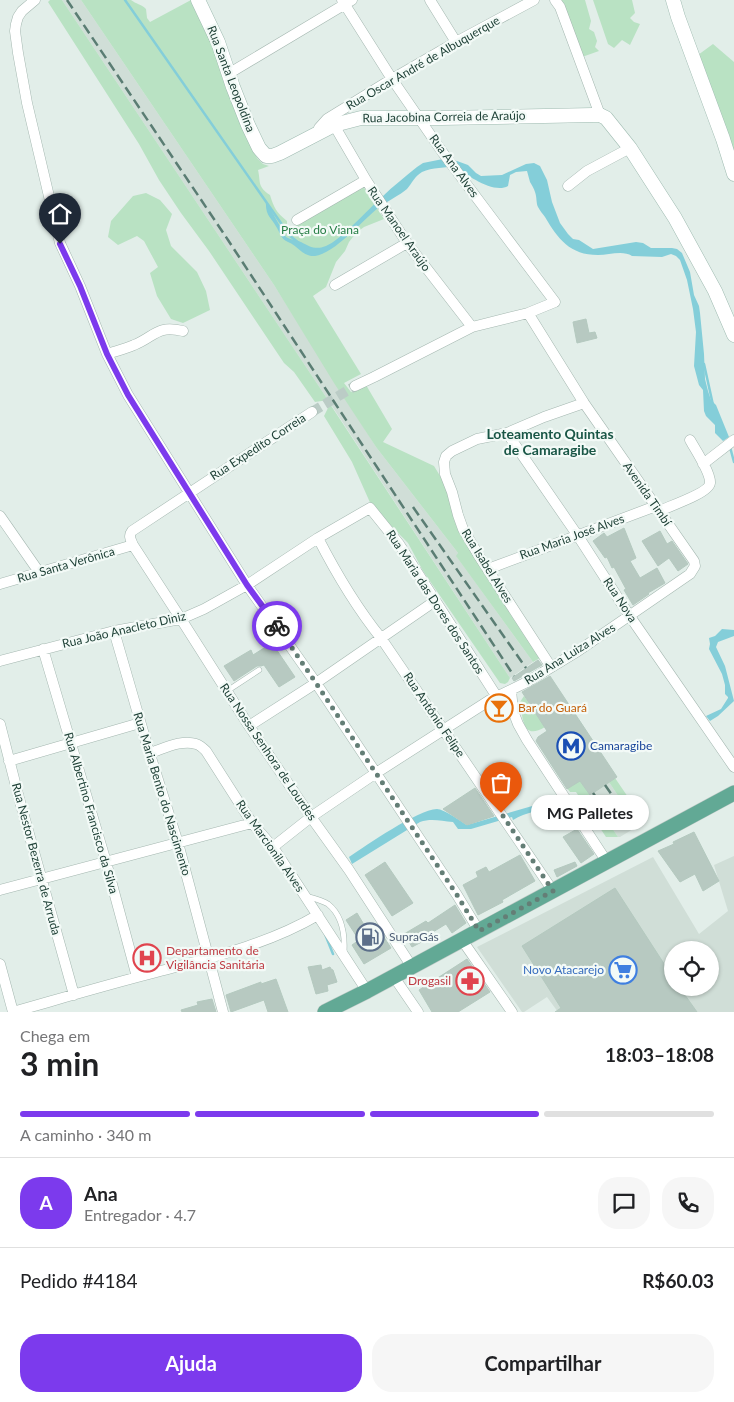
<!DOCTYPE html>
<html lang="pt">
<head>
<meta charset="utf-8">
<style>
	body { margin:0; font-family:Lato,sans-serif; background:#f6f6f6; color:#202124; height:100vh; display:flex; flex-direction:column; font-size:19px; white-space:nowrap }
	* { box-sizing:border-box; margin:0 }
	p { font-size:16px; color:#757577 }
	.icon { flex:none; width:28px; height:28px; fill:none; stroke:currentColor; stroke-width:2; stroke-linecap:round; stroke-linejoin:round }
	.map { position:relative; height:1012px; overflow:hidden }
	.drawer { display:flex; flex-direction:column; background:#fff; flex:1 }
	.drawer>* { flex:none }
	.tools { position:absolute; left:664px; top:941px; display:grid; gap:10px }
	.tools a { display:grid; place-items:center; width:55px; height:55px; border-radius:50%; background:#fff; box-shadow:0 1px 4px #0004; font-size:25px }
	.pin { position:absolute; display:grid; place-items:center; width:42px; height:42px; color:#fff; margin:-51px -21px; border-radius:50% 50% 50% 0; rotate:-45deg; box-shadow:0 0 5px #0007 }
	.pin .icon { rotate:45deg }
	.courier { position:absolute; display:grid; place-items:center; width:50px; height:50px; margin:-25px; border:4px solid #7c3aed; border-radius:50%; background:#fff; color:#222; box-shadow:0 1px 6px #0007 }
	.bubble { position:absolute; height:35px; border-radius:18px; background:#fff; box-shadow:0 1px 4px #0004; font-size:16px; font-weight:700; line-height:35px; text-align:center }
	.headline em { font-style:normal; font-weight:700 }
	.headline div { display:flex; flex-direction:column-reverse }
	.headline { display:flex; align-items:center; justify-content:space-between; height:85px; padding:0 20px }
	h1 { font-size:32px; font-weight:700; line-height:38px }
	.bar { display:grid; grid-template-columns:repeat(4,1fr); gap:8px 5px; align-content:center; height:60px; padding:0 20px }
	.bar i { height:6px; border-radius:4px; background:#e0e0e0 }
	.bar .selected { background:#7c3aed }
	.bar p { grid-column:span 4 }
	.line { display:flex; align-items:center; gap:12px; padding:0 20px; border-top:1px solid #e0e0e0 }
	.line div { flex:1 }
	.round { display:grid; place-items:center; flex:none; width:52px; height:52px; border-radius:20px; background:#f6f6f6 }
	.cta { display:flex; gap:10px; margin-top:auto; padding:10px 20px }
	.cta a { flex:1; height:58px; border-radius:20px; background:#7c3aed; color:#fff; font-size:20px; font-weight:700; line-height:58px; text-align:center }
	.cta a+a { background:#f6f6f6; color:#202124 }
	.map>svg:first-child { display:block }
	.built { fill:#d0ded7; fill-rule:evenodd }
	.green { fill:#b9e2c3 }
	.water { fill:#84ced9 }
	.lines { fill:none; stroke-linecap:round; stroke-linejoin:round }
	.stream { stroke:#84ced9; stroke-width:2.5 }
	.building { fill:#b7c9c1; stroke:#b4c9bf }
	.street-tunnel { stroke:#bbccc6; stroke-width:10; stroke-dasharray:10 5; stroke-linecap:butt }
	.lane-casing { stroke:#a4b7b0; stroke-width:6 }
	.street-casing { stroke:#a4b7b0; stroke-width:11 }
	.secondary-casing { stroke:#9fbbb1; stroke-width:15 }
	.primary-casing { stroke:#c1cac7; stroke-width:16 }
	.lane { stroke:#fff; stroke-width:5 }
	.street { stroke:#fff; stroke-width:10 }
	.secondary { stroke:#fff; stroke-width:14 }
	.primary { stroke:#62a995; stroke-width:15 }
	.rail { stroke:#5a7d73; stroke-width:2.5; stroke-dasharray:10 5; stroke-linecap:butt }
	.done { stroke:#647e76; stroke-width:5; stroke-dasharray:0 9 }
	.route { stroke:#7c3aed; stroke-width:6 }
	.labels { text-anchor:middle; stroke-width:4.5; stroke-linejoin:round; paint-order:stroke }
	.street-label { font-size:12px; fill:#204238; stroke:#f3faf7 }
	.park-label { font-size:12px; fill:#257d45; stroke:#f3faf7 }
	.food-label { font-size:12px; fill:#c56008; stroke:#f3faf7; text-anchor:start }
	.transit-label { font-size:12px; fill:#164399; stroke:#f3faf7; text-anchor:start }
	.service-label { font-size:12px; fill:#4e5e75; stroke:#f3faf7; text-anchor:start }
	.health-label { font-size:12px; fill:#be3a42; stroke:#f3faf7; text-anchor:start }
	.shop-label { font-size:12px; fill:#366cbe; stroke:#f3faf7; text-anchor:end }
	.neighbourhood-label { font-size:14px; font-weight:bold; fill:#195646; stroke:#f3faf7 }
</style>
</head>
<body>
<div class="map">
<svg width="734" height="1012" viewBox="0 0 734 1012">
	<rect width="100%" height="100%" fill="#e2eee9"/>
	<path class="built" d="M62 0H81L274 285 376 447 458 553 457 557 533 662 510 678 328 400Z
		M609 782 638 826 620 837H618L590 795Z
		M734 856V1012H558L547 997 524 1012H522L477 947 653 857 699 934 728 911 714 865ZM672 950H710V988H672Z"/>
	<path class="green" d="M50 0H62L328 400 315 402 294 372 284 363 209 251 181 213 159 180 139 144 48 2Z
		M81 0H131C136 4 141 4 146 9L147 18 150 22 191 0 204 24 245 130 257 158 263 164 269 166 258 170C261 183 257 186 270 195 274 208 276 212 287 221V226L291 228 363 186 384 219 364 227 356 233 349 242 345 251 336 262 326 287 313 296 361 374 344 383 351 392 366 385 392 429 383 442 434 466 445 484 461 536 540 658 533 662 456 556 458 553 376 447 334 383 274 285Z
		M560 0H585L591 21 589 29 594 32 597 41 595 47 599 51 582 57Z
		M593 0H632L635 13 630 18 634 22 640 24 630 45 622 40 614 48 608 44Z
		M713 44 734 62V155L698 55Z
		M146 193 160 200 172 214 166 230 171 246 197 272 206 291 210 310 183 323 171 319 157 296 150 273 158 267 144 241 137 236 118 245 108 237 111 221 133 196Z
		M330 404 510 678 508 682 505 684 500 683 423 571 408 543 372 507 352 462 324 416Z
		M524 696 545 727C522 741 523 718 520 702Z
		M615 778 643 819V824L638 826 609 782Z
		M580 780 618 837H606L576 792H570L567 788Z"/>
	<path class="water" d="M443 159 457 161 468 165 476 173 481 176 502 175 526 164 534 163 540 166 547 180 552 202 560 223 568 234 573 239 579 240 593 249 636 242 643 243 651 248H672L677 249 682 253 690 272 694 295 699 306 700 313 704 354 705 379 708 391 711 400 716 405 729 437 723 441 715 433V425L706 416 704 411 703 390 699 385 694 366 696 332 693 309 687 280 680 260 676 256 671 254 662 257 632 256C623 250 609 255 598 255 570 255 558 239 545 217 543 214 540 211 538 207 536 203 537 197 535 192 534 189 532 185 530 182 529 178 528 175 527 171L516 172 510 175 508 186C494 194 467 176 456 166 446 168 432 167 422 172 415 176 412 183 407 189 400 195 386 202 378 208 363 220 334 254 315 256 303 257 298 246 288 242 281 239 281 235 277 228 271 217 265 216 266 201L286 237C291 240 296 240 301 242 310 247 316 250 326 246 341 240 368 209 382 197 393 186 405 177 417 167L423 163Z
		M722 629 734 630V636L718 642 716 647 725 666 734 701 718 716 710 721 706 716 721 709 728 698V697L725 694V685L722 674 709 649 710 644 709 638 715 636Z
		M553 800 556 808C541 810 526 812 513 820L512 817 471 829H458L453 822C441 821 431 818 420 822L352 864 349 857C367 845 417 810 437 809 444 809 460 821 467 825Z"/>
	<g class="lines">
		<path class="stream" d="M125 0 290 236 299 243
			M704 364 713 405
			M730 447 734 462
			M325 934 333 954"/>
	</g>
	<path class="building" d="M586 319 589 333 595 332 597 338 577 343 573 322Z
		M624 528 636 558 630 561 640 578 657 568 665 583 648 593 649 594 633 605 624 590 626 589 614 567 612 568 607 557 605 558 593 541 604 533 607 537Z
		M660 531 667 544 672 541 688 564 678 571 669 558 658 566 642 541Z
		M272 643 295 677 279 687 264 665 261 666H257L234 681 224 666 251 650 253 655Z
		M538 660 542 665 514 681 512 678Z
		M550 676 617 777 590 795 580 781 567 789 536 741 538 737 547 731 522 692Z
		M475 788 494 816 467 825 443 809Z
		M577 829 594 854 581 863 563 837Z
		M694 832 719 881 703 891 695 874 680 882 658 851 674 844 673 842Z
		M520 855 535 881 502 900 503 902 478 915 463 885 478 877 476 872 486 867 489 872Z
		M385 862 413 903 392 916 365 875Z
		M575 862 577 866 557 877 554 870Z
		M615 888 672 976V988H680L697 1012H555L561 1008 522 946Z
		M455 905 466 923 452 933 446 924 433 932 435 935 412 947 404 934 426 921 428 923Z
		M357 913 369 933 378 928 391 948 364 964 352 945 359 940 346 920Z
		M152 945 158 965 142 969 137 950Z
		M467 959 490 992 458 1012H432L419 990Z
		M321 965 322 970 330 967 331 969 333 970 337 982 327 985 328 991 316 994 308 967Z
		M276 979 288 1012H268L264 1000 231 1012 226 995 261 982V984Z
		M212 999 216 1012H182L181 1010 198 1005 197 1002Z"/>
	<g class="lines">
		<path class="street-tunnel" d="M312 412 355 386"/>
		<g class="lane-casing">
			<path id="lane" d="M227 691 259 670
				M305 896C313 898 322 900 328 904 343 916 345 935 344 952"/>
		</g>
		<g class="street-casing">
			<path id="street" d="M35 0 22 11 18 17 16 24 15 31 18 53 27 103 60 243 80 286 107 354 128 395 247 585 316 683 457 895 479 931
				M342 0 392 79 443 153 555 302 528 313 472 327 374 377 355 386
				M430 0 456 42
				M555 0 560 7 600 115
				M228 74 352 0
				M334 125 366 180 407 243 472 327
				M318 133 319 128 327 119 392 79 456 42 534 0
				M568 186 587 171 630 148
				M297 220 366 180
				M335 285 407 243
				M107 354C116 351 125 349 134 345 156 336 156 325 183 331
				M312 412 132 531C128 536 131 540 133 545L181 619 249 726 311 817 349 870 412 967
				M507 433 578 536 629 615 734 767
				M703 464 734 440
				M659 511C670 506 709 493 710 483 711 473 695 449 690 440
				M0 516 39 572
				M318 538C336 573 356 607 381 638L553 891
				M488 569 656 506
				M0 584 133 545
				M114 631 147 745 178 843 223 1012
				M43 649 106 862 137 977
				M0 661 114 631 181 619 204 609 247 585 318 538 370 508 399 544 497 697
				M551 667 479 556 463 529 458 515 452 492 445 474 444 462 446 456 452 451 477 439 507 433 544 417 584 403
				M511 690 513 711 518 724 527 740 607 862
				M0 724 19 798 74 995
				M249 726 316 683 435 601
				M150 753C163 749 182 739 196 744 200 745 203 748 206 751L252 823 273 847 367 991
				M9 761 140 723
				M273 847 311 817 376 773 490 700 527 682 578 651 690 574 695 566 694 561 584 403 528 313
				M0 890 252 823
				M462 940 512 1012
				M0 964 13 1012
				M394 977 418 1012
				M13 1012C59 999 106 985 153 973 209 958 267 945 318 915"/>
		</g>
		<g class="secondary-casing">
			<path id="secondary" d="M198 0 218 42 233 87 248 125 259 148 266 156H272L280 153 334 125 361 118H441L593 115H600L606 118 630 148 675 218 715 291 734 335
				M673 0 678 17 723 139 734 174"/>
		</g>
		<g class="primary-casing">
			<path id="primary" d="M325 1012 367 991 734 793"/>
		</g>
		<use href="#lane" class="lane"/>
		<use href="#street" class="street"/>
		<use href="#secondary" class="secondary"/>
		<use href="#primary" class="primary"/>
		<path class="rail" d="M67 0 228 240 514 676
			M413 507 526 668
			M605 785 629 819
			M593 793 616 826"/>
	</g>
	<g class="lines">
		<path class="done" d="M277 626 316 683 457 895 479 931 553 891 501 813"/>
		<path class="route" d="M60 244 80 286 107 354 128 395 247 585 277 626"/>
	</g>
	<defs>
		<g id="bar-ring" transform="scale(1.4375)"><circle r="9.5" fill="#f3faf7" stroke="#e8710a" stroke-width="1.5"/><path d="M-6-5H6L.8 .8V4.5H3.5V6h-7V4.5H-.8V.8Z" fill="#e8710a"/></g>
		<g id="metro-ring" transform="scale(1.4375)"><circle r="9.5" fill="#f3faf7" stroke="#1a4fb4" stroke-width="1.5"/><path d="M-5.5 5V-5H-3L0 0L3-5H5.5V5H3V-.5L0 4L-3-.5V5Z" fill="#1a4fb4"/></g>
		<g id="fuel-ring" transform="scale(1.4375)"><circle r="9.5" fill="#f3faf7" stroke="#5c6f8a" stroke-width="1.5"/><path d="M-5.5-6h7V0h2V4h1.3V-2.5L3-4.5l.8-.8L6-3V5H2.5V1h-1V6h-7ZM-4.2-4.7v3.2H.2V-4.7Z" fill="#5c6f8a"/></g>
		<g id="hospital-ring" transform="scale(1.4375)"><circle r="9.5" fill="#f3faf7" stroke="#e0444e" stroke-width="1.5"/><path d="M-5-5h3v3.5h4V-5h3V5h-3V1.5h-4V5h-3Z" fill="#e0444e"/></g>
		<g id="supermarket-ring" transform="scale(1.4375)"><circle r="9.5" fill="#f3faf7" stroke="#3f7fe0" stroke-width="1.5"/><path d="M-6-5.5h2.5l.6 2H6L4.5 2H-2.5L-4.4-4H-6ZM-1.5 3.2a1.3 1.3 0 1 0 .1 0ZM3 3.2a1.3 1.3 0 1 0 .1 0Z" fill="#3f7fe0"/></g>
		<g id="pharmacy-ring" transform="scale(1.4375)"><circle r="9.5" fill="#f3faf7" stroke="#e0444e" stroke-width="1.5"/><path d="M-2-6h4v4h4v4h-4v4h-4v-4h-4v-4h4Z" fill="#e0444e"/></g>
	</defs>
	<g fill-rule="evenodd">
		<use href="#bar-ring" x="499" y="708"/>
		<use href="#metro-ring" x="571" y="746"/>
		<use href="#fuel-ring" x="370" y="937"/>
		<use href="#hospital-ring" x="147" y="958"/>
		<use href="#supermarket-ring" x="623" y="970"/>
		<use href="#pharmacy-ring" x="470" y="981"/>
	</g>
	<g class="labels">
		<g class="street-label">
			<text transform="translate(423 63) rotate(-30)" y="4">Rua Oscar André de Albuquerque</text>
			<text transform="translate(231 79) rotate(69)" y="4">Rua Santa Leopoldina</text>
			<text transform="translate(444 117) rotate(-1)" y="4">Rua Jacobina Correia de Araújo</text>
			<text transform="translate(454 166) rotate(54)" y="4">Rua Ana Alves</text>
			<text transform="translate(399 229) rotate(55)" y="4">Rua Manoel Araújo</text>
			<text transform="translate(258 447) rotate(-33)" y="4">Rua Expedito Correia</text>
			<text transform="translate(647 494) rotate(55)" y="4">Avenida Timbí</text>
			<text transform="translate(572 537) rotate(-20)" y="4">Rua Maria José Alves</text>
			<text transform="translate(66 565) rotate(-16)" y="4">Rua Santa Verônica</text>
			<text transform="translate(487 566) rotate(58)" y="4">Rua Isabel Alves</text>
			<text transform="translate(620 600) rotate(57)" y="4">Rua Nova</text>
			<text transform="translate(435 602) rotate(57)" y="4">Rua Maria das Dores dos Santos</text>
			<text transform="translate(124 630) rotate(-13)" y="4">Rua João Anacleto Diniz</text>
			<text transform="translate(570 654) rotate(-32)" y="4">Rua Ana Luiza Alves</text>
			<text transform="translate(434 715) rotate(56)" y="4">Rua Antônio Felipe</text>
			<text transform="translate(268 752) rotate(56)" y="4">Rua Nossa Senhora de Lourdes</text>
			<text transform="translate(162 794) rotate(73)" y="4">Rua Maria Bento do Nascimento</text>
			<text transform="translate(91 813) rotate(74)" y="4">Rua Albertino Francisco da Silva</text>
			<text transform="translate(270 846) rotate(55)" y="4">Rua Marcionila Alves</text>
			<text transform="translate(36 859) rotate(75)" y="4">Rua Nestor Bezerra de Arruda</text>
		</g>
		<g class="park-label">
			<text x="320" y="234">Praça do Viana</text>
		</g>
		<g class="food-label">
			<text x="518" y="712">Bar do Guará</text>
		</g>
		<g class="transit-label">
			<text x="590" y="750">Camaragibe</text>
		</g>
		<g class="service-label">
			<text x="389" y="941">SupraGás</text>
		</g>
		<g class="health-label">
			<text x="166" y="955">Departamento de<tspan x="166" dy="14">Vigilância Sanitária</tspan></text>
			<text x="451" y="985" text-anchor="end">Drogasil</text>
		</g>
		<g class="shop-label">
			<text x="604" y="974">Novo Atacarejo</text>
		</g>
		<g class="neighbourhood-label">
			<text x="550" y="439">Loteamento Quintas<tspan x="550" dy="16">de Camaragibe</tspan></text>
		</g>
	</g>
</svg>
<div class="tools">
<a><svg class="icon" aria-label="locate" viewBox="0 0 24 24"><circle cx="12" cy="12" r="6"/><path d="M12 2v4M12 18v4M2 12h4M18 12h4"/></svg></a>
</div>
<div class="pin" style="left:501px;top:813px;background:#ea580c"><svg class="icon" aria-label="bag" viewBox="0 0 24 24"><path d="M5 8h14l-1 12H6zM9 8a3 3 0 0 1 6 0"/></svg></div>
<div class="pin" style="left:60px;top:244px;background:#1f2937"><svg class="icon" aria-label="home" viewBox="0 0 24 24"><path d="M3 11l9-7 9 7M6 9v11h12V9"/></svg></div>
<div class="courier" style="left:277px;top:626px"><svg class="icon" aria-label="bike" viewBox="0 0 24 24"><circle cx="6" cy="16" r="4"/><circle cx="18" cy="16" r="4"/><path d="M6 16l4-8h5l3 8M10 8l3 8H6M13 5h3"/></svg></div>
<div class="bubble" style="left:531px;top:795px;width:118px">MG Palletes</div>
</div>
<section class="drawer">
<div class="headline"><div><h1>3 min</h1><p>Chega em</p></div><em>18:03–18:08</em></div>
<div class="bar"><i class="selected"></i><i class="selected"></i><i class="selected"></i><i></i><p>A caminho · 340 m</p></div>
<div class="line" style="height:90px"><b class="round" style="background:#7c3aed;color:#fff">A</b><div><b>Ana</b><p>Entregador · 4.7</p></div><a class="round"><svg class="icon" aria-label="chat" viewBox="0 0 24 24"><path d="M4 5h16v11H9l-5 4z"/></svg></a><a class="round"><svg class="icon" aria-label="phone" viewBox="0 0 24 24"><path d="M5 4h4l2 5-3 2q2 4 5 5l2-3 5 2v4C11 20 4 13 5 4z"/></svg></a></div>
<div class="line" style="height:65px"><div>Pedido #4184</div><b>R$60.03</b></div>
<div class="cta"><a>Ajuda</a><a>Compartilhar</a></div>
</section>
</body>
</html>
